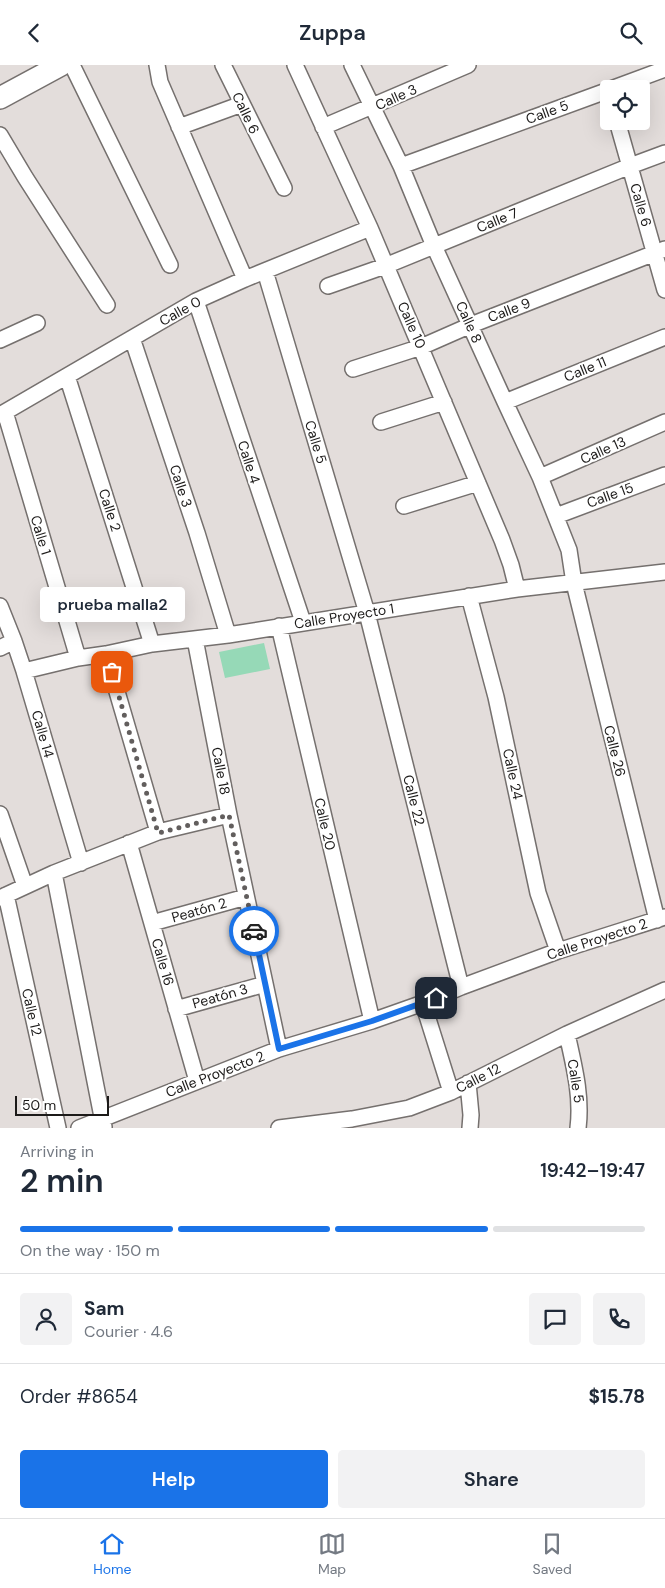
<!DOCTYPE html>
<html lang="en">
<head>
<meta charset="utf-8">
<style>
	body { margin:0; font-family:"DM Sans",sans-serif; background:#f2f2f3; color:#1f2937; height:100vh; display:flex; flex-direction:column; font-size:19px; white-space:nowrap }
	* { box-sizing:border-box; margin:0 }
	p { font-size:16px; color:#747a83 }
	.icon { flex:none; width:28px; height:28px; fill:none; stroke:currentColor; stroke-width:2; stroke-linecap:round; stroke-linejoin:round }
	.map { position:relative; height:1063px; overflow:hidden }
	.details { display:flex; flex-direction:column; background:#fff; flex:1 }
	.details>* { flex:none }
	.controls { position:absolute; left:600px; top:15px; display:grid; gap:10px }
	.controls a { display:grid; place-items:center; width:50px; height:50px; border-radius:5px; background:#fff; box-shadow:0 5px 20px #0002; font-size:25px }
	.scale { position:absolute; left:15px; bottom:12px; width:94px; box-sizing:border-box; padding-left:5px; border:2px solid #1c1a19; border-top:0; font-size:14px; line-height:18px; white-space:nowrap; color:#1c1a19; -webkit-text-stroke:4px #fff; paint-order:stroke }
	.pin { position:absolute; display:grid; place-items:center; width:42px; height:42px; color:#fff; margin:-21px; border-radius:10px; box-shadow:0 2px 8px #0006 }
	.courier { position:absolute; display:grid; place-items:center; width:50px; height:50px; margin:-25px; border:4px solid #1a73e8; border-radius:50%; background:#fff; color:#222; box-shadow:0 1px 6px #0007 }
	.bubble { position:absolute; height:35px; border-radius:5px; background:#fff; box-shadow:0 5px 20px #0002; font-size:16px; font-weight:600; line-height:35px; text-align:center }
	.overview em { font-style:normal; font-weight:600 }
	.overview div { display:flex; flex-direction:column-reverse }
	.overview { display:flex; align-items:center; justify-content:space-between; height:85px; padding:0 20px }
	h1 { font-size:32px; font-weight:600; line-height:38px }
	.bar { display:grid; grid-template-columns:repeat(4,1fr); gap:8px 5px; align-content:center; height:60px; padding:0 20px }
	.bar i { height:6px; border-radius:4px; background:#e0e1e3 }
	.bar .on { background:#1a73e8 }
	.bar p { grid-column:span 4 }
	.line { display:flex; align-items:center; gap:12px; padding:0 20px; border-top:1px solid #e0e1e3 }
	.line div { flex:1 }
	.round { display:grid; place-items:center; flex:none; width:52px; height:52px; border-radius:5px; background:#f2f2f3 }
	.cta { display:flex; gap:10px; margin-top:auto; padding:10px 20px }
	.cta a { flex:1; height:58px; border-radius:5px; background:#1a73e8; color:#fff; font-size:20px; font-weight:600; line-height:58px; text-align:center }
	.cta a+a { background:#f2f2f3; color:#1f2937 }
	header { display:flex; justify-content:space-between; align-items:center; height:65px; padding:0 20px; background:#fff; font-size:22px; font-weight:600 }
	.tabs { display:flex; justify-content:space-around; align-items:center; height:70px; border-top:1px solid #e0e1e3; background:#fff; font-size:14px; color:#747a83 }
	.tabs a { display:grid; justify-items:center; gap:2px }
	.tabs .on { color:#1a73e8 }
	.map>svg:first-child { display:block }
	.green { fill:#96d9b7 }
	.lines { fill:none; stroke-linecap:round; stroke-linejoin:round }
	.minor-casing { stroke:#75706e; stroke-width:18 }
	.secondary-casing { stroke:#75706e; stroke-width:24 }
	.minor { stroke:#fff; stroke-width:15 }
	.secondary { stroke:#fff; stroke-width:21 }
	.done { stroke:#625e5d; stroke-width:5; stroke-dasharray:0 9 }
	.route { stroke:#1a73e8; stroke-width:6 }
	.labels { text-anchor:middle; stroke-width:4; stroke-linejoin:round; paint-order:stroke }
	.street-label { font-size:14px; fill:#1c1a19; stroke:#fff }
</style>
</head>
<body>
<header><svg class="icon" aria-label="back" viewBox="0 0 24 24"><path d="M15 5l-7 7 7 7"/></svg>Zuppa<svg class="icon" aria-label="search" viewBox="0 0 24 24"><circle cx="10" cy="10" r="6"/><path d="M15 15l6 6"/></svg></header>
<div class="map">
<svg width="665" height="1063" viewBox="0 0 665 1063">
	<rect width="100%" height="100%" fill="#e3dddb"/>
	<path class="green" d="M264 578 270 604 225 613 219 587Z"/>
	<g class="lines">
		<g class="minor-casing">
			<path id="minor" d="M72 0 170 200
				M157 0 160 17 245 214
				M223 0 284 123
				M295 0 370 163 502 475 511 500 517 524
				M352 0 401 101 434 181 505 337 540 412 569 485 574 518 657 855
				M611 24 665 4
				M617 56 665 225
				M179 62 242 39
				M323 62 468 0
				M0 70 25 112 107 240
				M401 101 609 25
				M265 206 367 548 461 922
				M328 221 385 201 630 101 665 88
				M196 236 303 557
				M132 273 197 468 228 570
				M0 275 37 258
				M353 304 421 282 471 260 665 184
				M67 311 152 579
				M505 337 665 272
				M5 347 78 593
				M0 350 196 236 245 214 370 163
				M381 357 444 337
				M540 412 665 357
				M404 441 478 418
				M556 451 665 410
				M469 531 496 632 538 828 558 886
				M0 541 14 576 24 606 81 798
				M279 561 372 956
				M195 574 229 750 279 984
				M0 583 14 576
				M106 589 158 767
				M24 606 78 593 106 589 152 579 228 570 517 524 665 507
				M0 749 25 821
				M129 778 197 1016
				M54 808 104 1062
				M6 830 58 1063
				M0 833 54 808 158 767 229 750
				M152 858 246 832
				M423 938 451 1027
				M176 944 265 919
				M567 969C574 1001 582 1031 578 1063
				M468 1018 471 1050 470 1063
				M79 1063 279 984 372 956 423 938 461 922 558 886 665 852
				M279 1063 352 1054 409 1043 451 1027 567 969 665 925"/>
		</g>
		<g class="secondary-casing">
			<path id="secondary" d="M0 33 61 0"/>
		</g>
		<use href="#minor" class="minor"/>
		<use href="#secondary" class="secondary"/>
	</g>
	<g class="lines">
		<path class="done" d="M112 607 158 768 229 750 254 866"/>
		<path class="route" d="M254 866 279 984 372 956 436 933"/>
	</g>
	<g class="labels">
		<g class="street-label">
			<text transform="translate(396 32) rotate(-24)" y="5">Calle 3</text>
			<text transform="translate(547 47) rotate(-20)" y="5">Calle 5</text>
			<text transform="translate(246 48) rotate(64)" y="5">Calle 6</text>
			<text transform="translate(641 140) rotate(74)" y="5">Calle 6</text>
			<text transform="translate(497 155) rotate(-22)" y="5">Calle 7</text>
			<text transform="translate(509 245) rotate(-21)" y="5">Calle 9</text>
			<text transform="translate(180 246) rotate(-29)" y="5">Calle 0</text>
			<text transform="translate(469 257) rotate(66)" y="5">Calle 8</text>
			<text transform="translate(412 260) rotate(66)" y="5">Calle 10</text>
			<text transform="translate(585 304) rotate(-22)" y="5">Calle 11</text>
			<text transform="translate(316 377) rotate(73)" y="5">Calle 5</text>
			<text transform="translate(603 385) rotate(-24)" y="5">Calle 13</text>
			<text transform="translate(249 397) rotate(72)" y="5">Calle 4</text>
			<text transform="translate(181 421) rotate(72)" y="5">Calle 3</text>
			<text transform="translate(610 430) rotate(-20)" y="5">Calle 15</text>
			<text transform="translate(110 445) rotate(72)" y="5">Calle 2</text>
			<text transform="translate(41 470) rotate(73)" y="5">Calle 1</text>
			<text transform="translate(344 551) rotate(-9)" y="5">Calle Proyecto 1</text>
			<text transform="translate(43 669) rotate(74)" y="5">Calle 14</text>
			<text transform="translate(615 686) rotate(76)" y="5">Calle 26</text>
			<text transform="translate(221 706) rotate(79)" y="5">Calle 18</text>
			<text transform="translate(513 709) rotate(78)" y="5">Calle 24</text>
			<text transform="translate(414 735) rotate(76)" y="5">Calle 22</text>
			<text transform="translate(325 759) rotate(77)" y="5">Calle 20</text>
			<text transform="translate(199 845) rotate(-16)" y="5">Peatón 2</text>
			<text transform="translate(597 874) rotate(-18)" y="5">Calle Proyecto 2</text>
			<text transform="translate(163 897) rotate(74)" y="5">Calle 16</text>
			<text transform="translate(220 931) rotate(-16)" y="5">Peatón 3</text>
			<text transform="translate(32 947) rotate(77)" y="5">Calle 12</text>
			<text transform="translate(215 1009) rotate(-21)" y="5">Calle Proyecto 2</text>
			<text transform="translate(478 1013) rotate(-27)" y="5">Calle 12</text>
			<text transform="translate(576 1016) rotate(81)" y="5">Calle 5</text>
		</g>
	</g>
</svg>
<div class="controls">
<a><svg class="icon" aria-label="locate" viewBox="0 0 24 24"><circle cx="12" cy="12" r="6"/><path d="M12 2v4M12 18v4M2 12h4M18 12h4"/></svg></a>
</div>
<div class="scale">50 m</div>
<div class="pin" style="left:112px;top:607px;background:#ea580c"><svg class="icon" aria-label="bag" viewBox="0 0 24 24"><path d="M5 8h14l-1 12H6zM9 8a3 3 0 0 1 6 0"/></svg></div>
<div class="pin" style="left:436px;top:933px;background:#1f2937"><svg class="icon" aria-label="home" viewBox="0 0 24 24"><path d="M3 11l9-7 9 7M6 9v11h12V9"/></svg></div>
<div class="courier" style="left:254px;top:866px"><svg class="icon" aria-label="car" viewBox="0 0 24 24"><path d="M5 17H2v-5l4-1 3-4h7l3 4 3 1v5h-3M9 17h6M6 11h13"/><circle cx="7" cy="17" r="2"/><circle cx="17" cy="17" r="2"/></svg></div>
<div class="bubble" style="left:40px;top:522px;width:145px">prueba malla2</div>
</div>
<section class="details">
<div class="overview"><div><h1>2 min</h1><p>Arriving in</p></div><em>19:42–19:47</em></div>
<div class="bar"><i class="on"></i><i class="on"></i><i class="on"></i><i></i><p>On the way · 150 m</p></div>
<div class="line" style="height:90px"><a class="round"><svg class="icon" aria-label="person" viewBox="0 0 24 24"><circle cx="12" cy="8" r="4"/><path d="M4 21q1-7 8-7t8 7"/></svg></a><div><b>Sam</b><p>Courier · 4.6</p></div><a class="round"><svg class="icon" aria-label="chat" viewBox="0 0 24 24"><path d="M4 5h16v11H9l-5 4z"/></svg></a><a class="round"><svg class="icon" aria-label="phone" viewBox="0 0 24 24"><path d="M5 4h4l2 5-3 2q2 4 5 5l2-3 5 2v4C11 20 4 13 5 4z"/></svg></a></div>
<div class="line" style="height:65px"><div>Order #8654</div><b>$15.78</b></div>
<div class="cta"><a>Help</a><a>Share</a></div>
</section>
<nav class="tabs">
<a class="on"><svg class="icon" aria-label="home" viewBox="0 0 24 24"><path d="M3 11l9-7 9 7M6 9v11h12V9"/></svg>Home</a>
<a><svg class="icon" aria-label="map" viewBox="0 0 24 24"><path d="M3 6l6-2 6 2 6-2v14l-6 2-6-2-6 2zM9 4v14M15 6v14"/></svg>Map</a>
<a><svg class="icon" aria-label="saved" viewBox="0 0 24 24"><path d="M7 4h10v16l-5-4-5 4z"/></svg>Saved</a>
</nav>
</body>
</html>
